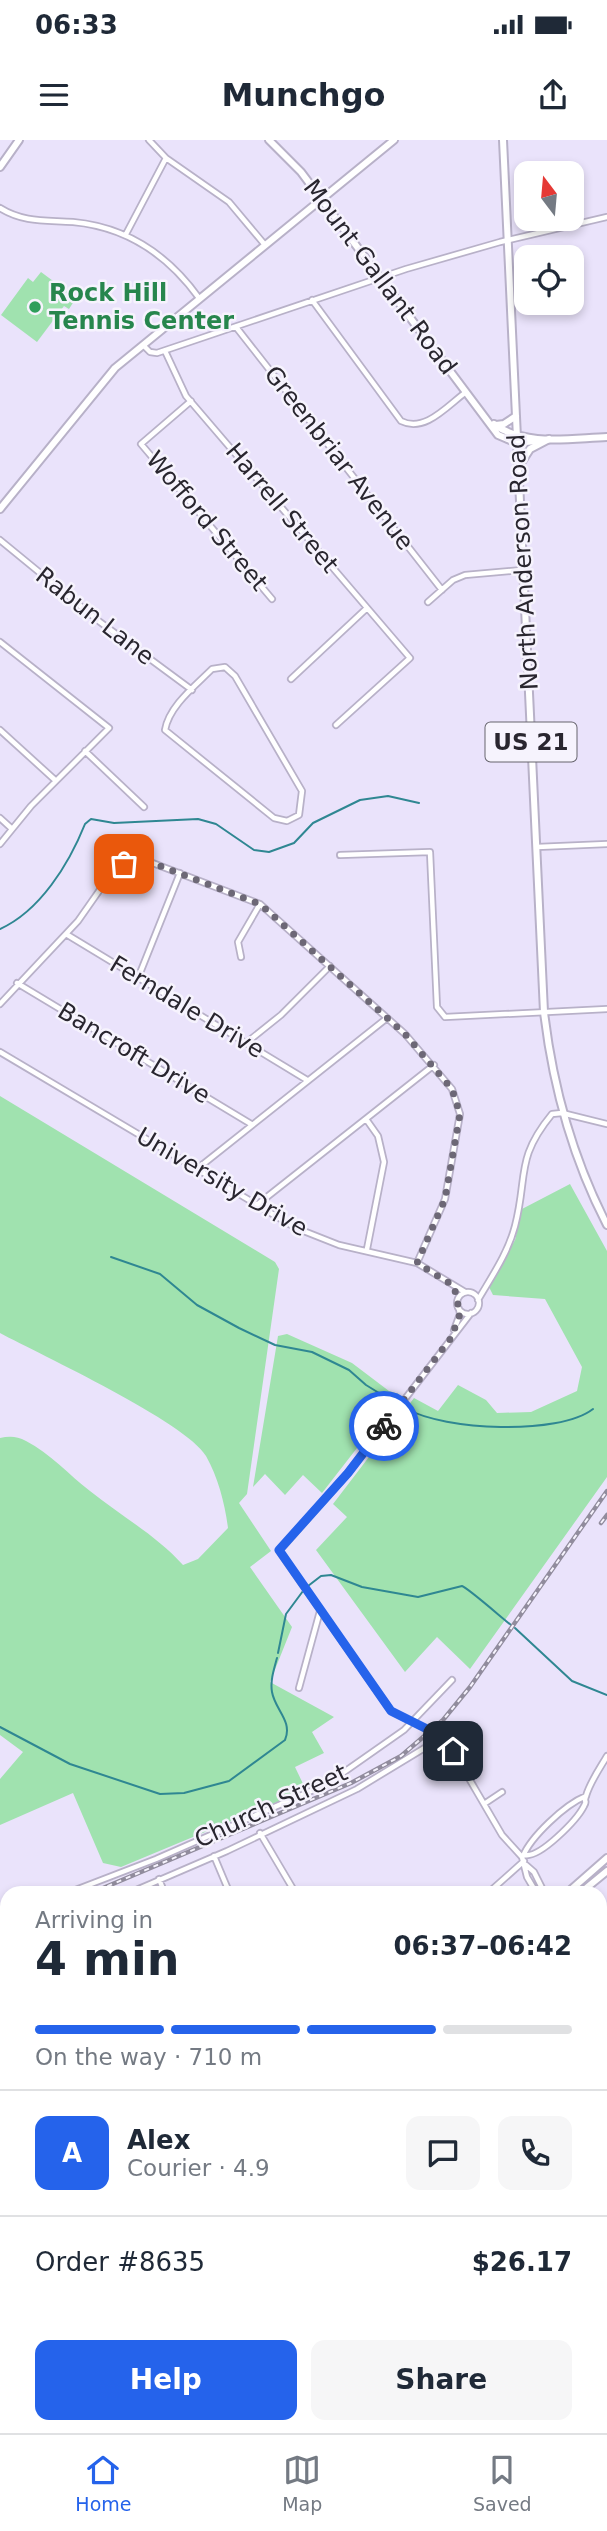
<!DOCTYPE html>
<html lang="en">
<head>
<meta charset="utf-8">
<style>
	body { margin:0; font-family:"DejaVu Sans",sans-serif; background:#f6f6f7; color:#1f2937; height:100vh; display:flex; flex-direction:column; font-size:26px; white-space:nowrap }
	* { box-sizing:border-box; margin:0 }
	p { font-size:23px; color:#747a83 }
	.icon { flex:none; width:38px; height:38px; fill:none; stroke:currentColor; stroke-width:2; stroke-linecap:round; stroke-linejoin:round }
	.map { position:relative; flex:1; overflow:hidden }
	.details { position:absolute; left:0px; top:1746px; width:607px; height:548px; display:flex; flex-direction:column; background:#fff; border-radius:21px 21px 0 0; box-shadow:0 4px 10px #0003 }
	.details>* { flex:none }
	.needle { width:46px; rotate:344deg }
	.controls { position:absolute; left:514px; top:21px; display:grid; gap:14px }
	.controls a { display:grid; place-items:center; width:70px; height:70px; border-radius:14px; background:#fff; box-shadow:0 4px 10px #0003; font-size:35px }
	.pin { position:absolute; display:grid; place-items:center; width:60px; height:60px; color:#fff; margin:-30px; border-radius:14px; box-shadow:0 4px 10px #0006 }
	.courier { position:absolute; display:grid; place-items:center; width:70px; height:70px; margin:-35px; border:5px solid #2563eb; border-radius:50%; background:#fff; color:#222; box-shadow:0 2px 9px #0007 }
	.overview em { font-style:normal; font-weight:700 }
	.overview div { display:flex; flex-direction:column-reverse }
	.overview { display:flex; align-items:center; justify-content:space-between; height:119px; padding:0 35px }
	h1 { font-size:46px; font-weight:700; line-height:52px }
	.bar { display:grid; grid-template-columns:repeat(4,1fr); gap:10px 7px; align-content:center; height:84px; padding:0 35px }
	.bar i { height:9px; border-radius:5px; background:#e0e1e3 }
	.bar .active { background:#2563eb }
	.bar p { grid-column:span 4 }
	.line { display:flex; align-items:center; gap:18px; padding:0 35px; border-top:2px solid #e0e1e3 }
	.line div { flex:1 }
	.round { display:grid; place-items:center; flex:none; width:74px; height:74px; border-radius:14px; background:#f6f6f7 }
	.cta { display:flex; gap:14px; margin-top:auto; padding:14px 35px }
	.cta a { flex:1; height:80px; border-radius:14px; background:#2563eb; color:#fff; font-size:28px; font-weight:700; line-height:80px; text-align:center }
	.cta a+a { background:#f6f6f7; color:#1f2937 }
	.status { display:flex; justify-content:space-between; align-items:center; height:49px; padding:0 35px; background:#fff; direction:ltr }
	.status svg { height:19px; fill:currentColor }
	header { display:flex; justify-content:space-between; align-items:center; height:91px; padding:0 35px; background:#fff; font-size:32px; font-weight:700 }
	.tabs { display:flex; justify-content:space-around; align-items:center; height:98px; border-top:2px solid #e0e1e3; background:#fff; font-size:19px; color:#747a83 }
	.tabs a { display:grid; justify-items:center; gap:4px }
	.tabs .active { color:#2563eb }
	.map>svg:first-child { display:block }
	.green { fill:#a0e2af }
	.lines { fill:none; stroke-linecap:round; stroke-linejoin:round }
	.stream { stroke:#2f8792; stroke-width:2 }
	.street-casing { stroke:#b8b1c8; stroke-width:8 }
	.secondary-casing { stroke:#b8b1c8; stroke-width:10 }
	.primary-casing { stroke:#b8b1c8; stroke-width:10 }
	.street { stroke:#fff; stroke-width:4.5 }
	.secondary { stroke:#fff; stroke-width:6 }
	.primary { stroke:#fff; stroke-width:6 }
	.rail-casing { stroke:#918c9d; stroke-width:4.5 }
	.rail { stroke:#f6f3fd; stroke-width:2; stroke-dasharray:5; stroke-linecap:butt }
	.done { stroke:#6d6876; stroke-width:7; stroke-dasharray:0 12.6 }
	.route { stroke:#2563eb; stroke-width:9 }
	.leisure-dot { fill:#2e9e5b; stroke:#f6f3fd; stroke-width:2.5 }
	.labels { text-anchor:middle; stroke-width:5; stroke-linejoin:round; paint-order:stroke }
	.shield { fill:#f6f3fd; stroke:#66646d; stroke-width:2 }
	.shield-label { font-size:23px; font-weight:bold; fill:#29262f }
	.street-label { font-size:24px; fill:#29262f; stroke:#f6f3fd }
	.leisure-label { font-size:24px; font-weight:bold; fill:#27864d; stroke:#f6f3fd; text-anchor:start }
</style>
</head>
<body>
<div class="status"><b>06:33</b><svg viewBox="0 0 49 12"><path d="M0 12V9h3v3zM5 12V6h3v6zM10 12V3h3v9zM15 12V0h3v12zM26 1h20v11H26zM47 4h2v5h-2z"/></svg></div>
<header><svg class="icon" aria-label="menu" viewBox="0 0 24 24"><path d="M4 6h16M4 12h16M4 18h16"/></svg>Munchgo<svg class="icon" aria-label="share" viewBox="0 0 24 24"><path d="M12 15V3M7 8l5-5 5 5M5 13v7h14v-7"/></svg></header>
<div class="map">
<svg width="607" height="2293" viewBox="0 0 607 2293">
	<rect width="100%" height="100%" fill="#eae3fb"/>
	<path class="green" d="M41 132 76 158 69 169 64 166 37 202 1 175 28 138 33 142Z
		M0 956 275 1122 279 1129 247 1354 239 1363 271 1411 250 1427 292 1487 270 1542 334 1577 312 1592 324 1613 295 1627 306 1650 121 1727 103 1723 73 1653 0 1685V1639L23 1612 0 1595V1298C9 1296 17 1296 26 1301 50 1313 69 1335 90 1351 121 1376 156 1395 183 1425L198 1419 228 1388C225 1364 218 1337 206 1316 186 1282 41 1215 0 1193Z
		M570 1044 607 1111V1337L470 1529 437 1497 405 1532 316 1410 347 1377 333 1364 414 1258 438 1271 458 1245 486 1260 497 1273 531 1272 577 1251 582 1227 545 1159 493 1155 489 1147 515 1100 522 1069Z
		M287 1194 352 1223 389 1251 399 1254 322 1353 303 1335 285 1355 265 1334 253 1347 278 1196Z"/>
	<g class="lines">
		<path class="stream" d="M0 789C40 771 69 724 85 684L91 679 114 683 198 679 216 684 254 710 269 712 294 703 313 683 360 660 388 656 419 663
			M111 1117 160 1134 197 1165 239 1188 275 1205 312 1212 349 1230 366 1245 392 1261
			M407 1269C444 1290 558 1296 593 1269
			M308 1446 321 1436 331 1435 362 1447 418 1457 462 1446C468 1448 502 1478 511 1485
			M515 1488 572 1541 607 1555
			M278 1513 286 1474 303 1451
			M0 1587 70 1624 160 1654 184 1653 229 1641 285 1600C293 1581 275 1570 272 1552 270 1541 274 1529 277 1518
			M600 1776 607 1773
			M0 1900 7 1896"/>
		<g class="street-casing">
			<path id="street" d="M149 0 166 18 229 62 265 105
				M0 68C24 83 47 80 73 82 127 87 168 115 199 158
				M126 94 166 18
				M312 160 401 281C425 293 447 266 466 252
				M236 187 442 450
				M143 205 150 212 157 213 406 129 500 102 607 77
				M165 211 186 256 410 518 336 585
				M191 261 141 304 272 459
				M0 400 100 482 192 550
				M428 462 453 440 465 435 522 430
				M0 502 109 588 31 666 0 704
				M225 527 235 536 302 651 299 675 287 681 274 678 165 590C169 566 195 546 212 529Z
				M291 539 367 468
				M0 590 55 640
				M85 611 144 667
				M0 678 11 688
				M537 707 607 704
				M340 715 430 712 437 867 445 877 607 869
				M66 794 307 940
				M241 817 238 802 260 764
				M138 838 180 733
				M17 843 251 984
				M0 864 78 781 113 731 124 724 150 722 260 764 405 894 452 949 460 974 445 1059 417 1123
				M246 903 281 875 330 826
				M0 912 296 1088 339 1105 417 1123 465 1152
				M366 979 378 996 384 1022 367 1109
				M197 1029 387 878
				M258 1064 434 925
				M457 1163a11 11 0 1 1 22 0a11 11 0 1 1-22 0Z
				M478 1160C492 1136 508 1113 515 1086 528 1036 515 1019 552 974L562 973 607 984
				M471 1173 348 1333 279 1411 391 1571 434 1593 453 1611 502 1695 522 1717 527 1737 537 1754
				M454 1190 460 1174 459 1169
				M299 1548 320 1471
				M484 1664 502 1652
				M260 1693 296 1754
				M525 1715C540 1718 577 1680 584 1666 588 1659 583 1664 586 1656 590 1642 600 1628 607 1616
				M214 1716 230 1754
				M523 1716C531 1697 564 1665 586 1656
				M526 1725 534 1732 545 1754
				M159 1739 165 1754
				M65 1754 156 1719 327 1644 404 1590 452 1540
				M127 1754 227 1711 357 1649 441 1598
				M487 1754 524 1721
				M0 1787 7 1783
				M0 1803 7 1801
				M0 1815 7 1811
				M0 1835 7 1851
				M600 1839 607 1846
				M600 1850 607 1856
				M600 1924H607
				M7 1996V2085
				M600 1998 607 1997
				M0 2213 7 2207
				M51 2287V2293
				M120 2287 121 2293
				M187 2287 190 2293
				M595 2287 597 2293
				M138 2293 144 2287
				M271 2293 274 2287
				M348 2293 351 2287
				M420 2293 424 2287
				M511 2293 527 2287"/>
		</g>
		<g class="secondary-casing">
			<path id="secondary" d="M269 0 301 32 498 295 517 303 544 300
				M494 284C524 307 572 298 607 297
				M0 369 115 228 394 0"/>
		</g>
		<g class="primary-casing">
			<path id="primary" d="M503 0 544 872C553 948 572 1017 607 1085
				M0 27 19 0
				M496 285 504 284 516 276
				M519 326 530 309 549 299
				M566 1754 607 1718
				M579 1754 607 1731
				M0 1918 7 1915"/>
		</g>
		<use href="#street" class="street"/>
		<use href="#secondary" class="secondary"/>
		<use href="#primary" class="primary"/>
		<g class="rail-casing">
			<path id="rail" d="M601 1383 607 1375
				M89 1754 351 1643 401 1616 443 1580 470 1547 607 1351
				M0 1800 7 1795"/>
		</g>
		<use href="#rail" class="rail"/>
	</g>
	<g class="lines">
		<path class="done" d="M124 724 150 722 260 764 405 894 452 949 460 974 445 1059 417 1123 454 1146 460 1174 451 1198 384 1286"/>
		<path class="route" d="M384 1286 348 1333 279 1410 391 1571 435 1593 453 1611"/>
	</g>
	<circle class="leisure-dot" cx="35" cy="167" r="7"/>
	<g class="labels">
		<rect class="shield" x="485.5" y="582.5" width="91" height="39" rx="5"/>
		<g class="shield-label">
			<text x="531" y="610">US 21</text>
		</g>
		<g class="street-label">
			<text transform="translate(380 137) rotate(53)" y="8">Mount Gallant Road</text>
			<text transform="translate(339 318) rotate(52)" y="8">Greenbriar Avenue</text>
			<text transform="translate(282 368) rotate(50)" y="8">Harrell Street</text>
			<text transform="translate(207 381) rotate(50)" y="8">Wofford Street</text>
			<text transform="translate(523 422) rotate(-93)" y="8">North Anderson Road</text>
			<text transform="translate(95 476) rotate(38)" y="8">Rabun Lane</text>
			<text transform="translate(187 867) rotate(31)" y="8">Ferndale Drive</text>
			<text transform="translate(134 913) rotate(31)" y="8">Bancroft Drive</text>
			<text transform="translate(222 1042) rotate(30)" y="8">University Drive</text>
			<text transform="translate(271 1666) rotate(-25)" y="8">Church Street</text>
		</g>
		<g class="leisure-label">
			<text x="49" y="161">Rock Hill<tspan x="49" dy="28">Tennis Center</tspan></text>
		</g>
	</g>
</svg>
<div class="controls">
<a><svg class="needle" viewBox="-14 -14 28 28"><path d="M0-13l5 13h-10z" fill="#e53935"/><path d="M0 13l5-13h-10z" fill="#747a83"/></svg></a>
<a><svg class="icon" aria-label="locate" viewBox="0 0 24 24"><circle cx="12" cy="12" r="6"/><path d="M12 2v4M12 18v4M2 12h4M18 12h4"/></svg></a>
</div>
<div class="pin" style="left:124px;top:724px;background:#ea580c"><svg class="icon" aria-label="bag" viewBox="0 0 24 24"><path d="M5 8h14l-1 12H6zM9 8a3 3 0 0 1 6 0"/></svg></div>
<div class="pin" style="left:453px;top:1611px;background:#1f2937"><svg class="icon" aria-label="home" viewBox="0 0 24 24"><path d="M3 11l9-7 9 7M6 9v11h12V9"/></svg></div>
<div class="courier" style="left:384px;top:1286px"><svg class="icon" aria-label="bike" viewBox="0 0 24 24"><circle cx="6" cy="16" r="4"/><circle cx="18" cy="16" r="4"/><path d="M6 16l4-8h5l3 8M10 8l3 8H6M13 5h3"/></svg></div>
<section class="details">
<div class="overview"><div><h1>4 min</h1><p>Arriving in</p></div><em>06:37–06:42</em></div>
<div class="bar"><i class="active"></i><i class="active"></i><i class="active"></i><i></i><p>On the way · 710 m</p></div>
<div class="line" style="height:126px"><b class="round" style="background:#2563eb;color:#fff">A</b><div><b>Alex</b><p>Courier · 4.9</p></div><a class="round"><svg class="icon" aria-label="chat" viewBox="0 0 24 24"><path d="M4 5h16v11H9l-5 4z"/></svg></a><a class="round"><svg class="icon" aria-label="phone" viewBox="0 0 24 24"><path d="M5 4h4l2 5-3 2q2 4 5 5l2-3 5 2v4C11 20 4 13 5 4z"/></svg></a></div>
<div class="line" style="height:91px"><div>Order #8635</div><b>$26.17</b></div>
<div class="cta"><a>Help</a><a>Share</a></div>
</section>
</div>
<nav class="tabs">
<a class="active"><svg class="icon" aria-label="home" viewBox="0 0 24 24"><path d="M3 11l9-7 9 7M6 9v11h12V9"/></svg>Home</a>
<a><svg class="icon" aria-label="map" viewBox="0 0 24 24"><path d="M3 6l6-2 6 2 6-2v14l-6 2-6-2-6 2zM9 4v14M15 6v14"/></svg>Map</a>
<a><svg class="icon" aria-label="saved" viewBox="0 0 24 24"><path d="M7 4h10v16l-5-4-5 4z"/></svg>Saved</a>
</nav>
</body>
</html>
